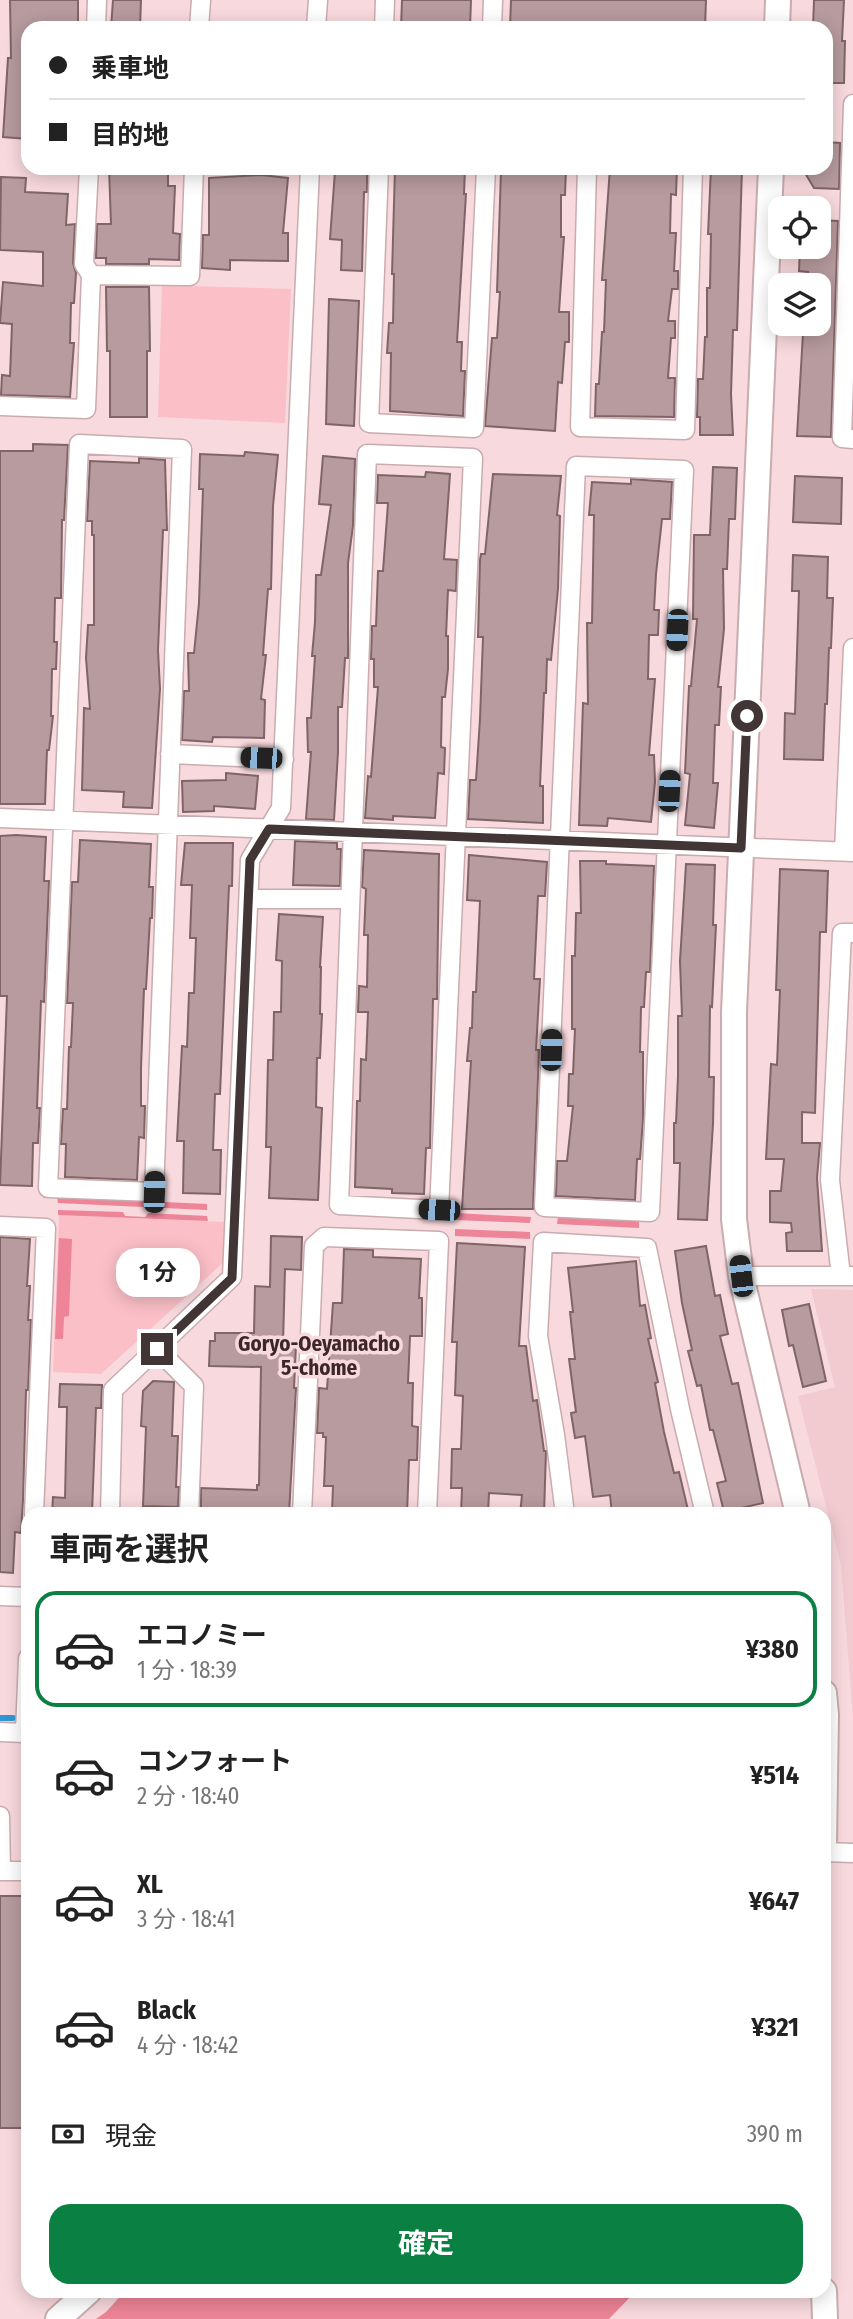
<!DOCTYPE html>
<html lang="ja">
<meta charset="utf-8">
<style>
:root{--surface:#fff;--page:#f2f2f2;--text:#222;--muted:#767676;--line:#e0e0e0;--accent:#0b8043}
body{margin:0;font-family:"Fira Sans Condensed","Noto Sans JP",sans-serif;background:var(--page);color:var(--text);height:100vh;display:flex;flex-direction:column;font-size:26px;white-space:nowrap}
*{box-sizing:border-box;margin:0}
p{font-size:23px;color:var(--muted)}
.icon{flex:none;width:38px;height:38px;fill:none;stroke:currentColor;stroke-width:2;stroke-linecap:round;stroke-linejoin:round}
.map{position:relative;flex:1;overflow:hidden}
.details{position:absolute;left:21px;top:1507px;width:810px;height:791px;display:flex;flex-direction:column;background:var(--surface);border-radius:21px;box-shadow:0 4px 18px #0003}
.details>*{flex:none}
.top-card{position:absolute;left:21px;top:21px;width:812px;height:154px;border-radius:21px;box-shadow:0 4px 18px #0003;display:grid;align-content:center;height:154px;padding:0 28px;background:var(--surface)}
.buttons{position:absolute;left:768px;top:196px;display:grid;gap:14px}
.buttons a{display:grid;place-items:center;width:63px;height:63px;border-radius:14px;background:var(--surface);box-shadow:0 4px 18px #0003;font-size:35px}
.end{position:absolute;width:32px;height:32px;margin:-16px;border:9px solid #413536;background:#fff;box-shadow:0 0 0 4px #fff}
.from{border-radius:50%}
.bubble{position:absolute;height:49px;border-radius:21px;background:var(--surface);box-shadow:0 4px 18px #0003;font-size:23px;font-weight:700;line-height:49px;text-align:center}
.car{position:absolute;width:21px;height:42px;margin:-21px -10px;border-radius:9px;box-shadow:0 0 5px 2px #0007;background:linear-gradient(#222 24%,#8ab4d8 0 40%,#222 0 76%,#8ab4d8 0 86%,#222 0)}
.top-card b{display:flex;align-items:center;gap:24px;height:66px;font-size:26px}
.top-card b+b{border-top:2px solid var(--line)}
.top-card i{width:18px;height:18px;background:var(--text)}
ul{padding:0;list-style:none}
li{display:flex;align-items:center;gap:21px;height:116px;margin:0 14px 10px;padding:0 14px;border:4px solid transparent;border-radius:21px}
li div{flex:1}
li b{display:block;font-size:26px}
li em{font-style:normal;font-weight:700}
li.active{border-color:var(--accent)}
li>.icon{width:63px;height:63px;stroke-width:1.5}
h2{padding:0 28px;font-size:32px;line-height:84px}
.pay{display:flex;align-items:center;gap:18px;height:77px;padding:0 28px;font-size:26px}
.pay p{margin-inline-start:auto}
.button{display:flex;gap:14px;margin-top:auto;padding:14px 28px}
.button a{flex:1;height:80px;border-radius:21px;background:var(--accent);color:#fff;font-size:28px;font-weight:700;line-height:80px;text-align:center}
.map>svg:first-child{display:block}
</style>
<div class="map">
<svg width="853" height="2319" viewBox="0 0 853 2319">
<rect width="100%" height="100%" fill="#f8d9dd"/>
<path fill="#f2cbd0" d="M811,1289L853,1290V1718L841,1565L798,1396L835,1387Z"/>
<path fill="#fbbfc7" d="M162,285L291,289L285,423L158,417Z
M59,1215L225,1222L224,1262L101,1374L53,1372Z"/>
<path fill="#ed8497" d="M57,1197L207,1204V1210L58,1203Z
M58,1210L123,1212L125,1216L145,1217L148,1213L207,1216L208,1221L58,1215Z
M456,1213L531,1217L530,1223L455,1220Z
M558,1217L639,1220V1228L557,1224Z
M455,1229L530,1232V1239L455,1236Z
M59,1238L72,1239L69,1316L64,1317L63,1339H55Z
M125,2291H636L609,2319H96L106,2312Z"/>
<g fill="none" stroke-linecap="round" stroke-linejoin="round">
<path stroke="#2f97d4" stroke-width="6" d="M0,1718H13"/>
</g>
<path fill="#b79b9e" stroke="#7f6568" stroke-width="2" d="M10,0H78V28H28V139L3,137L8,58H11Z
M113,0H141L140,28H111Z
M402,0H471L470,28H401Z
M511,0H706L705,28H510Z
M814,0H844L842,41H845L844,83H826V28H813Z
M826,142L840,143L839,189L814,188L802,168H826Z
M109,168H168V186H175L173,233L180,234L179,260L149,259V264H106V258H96L97,224H111Z
M395,168H465L464,194H466L457,342H462L461,371H465L463,416L390,411L391,353H387L389,323H393L394,274H392Z
M538,168H566L565,195H561V237H564L559,312H569V342H565L562,383L558,382L555,431L485,426L492,338H497L500,292H497L501,171L538,174Z
M610,168H677L676,195L671,194L670,233H676L674,271H678V289H672L668,321H675V338H671L668,378H675L674,417L595,416L596,384H599L602,332H604L606,280H602Z
M711,168H742L737,330H733L731,394L733,435H700V417H697L698,379H703L705,337H707V288H710L711,234H708Z
M335,171L367,172V192H364L362,271L341,270L342,240L330,239Z
M261,175L288,178L283,233H288V261L230,260V270L202,268L203,235H209V178Z
M1,177L26,178L25,192L68,194L66,225L75,224L73,263L76,273L74,303H71L70,343H74L70,397L1,395L2,375L10,376L12,324L0,323L3,282L43,286V252L0,250Z
M819,220L838,221L831,437L797,436L803,333L806,334V324H819V285H807L808,272L799,271L800,247H819Z
M106,287H149L150,351H147V417H110V351H107Z
M329,299L359,301L354,426L326,424Z
M33,444L68,445L64,520H62L61,598H55L54,642H57L56,669H52L51,716H53L49,750H47L45,804H0V451H33Z
M245,452L278,455L273,506L271,589H268L263,655H266L261,699L265,700L264,738L213,737L212,742L182,740L184,691H189L188,653H194L199,603L203,489H199L200,454L244,456Z
M323,456L355,459L353,526L348,563V658H345L342,707H338V752L334,820L306,819L311,752H308L307,718H311L315,656H312L315,622L316,575H321L331,505L319,504Z
M139,458L165,460L167,530H163L158,650L160,689L152,808L123,807L124,792L82,790L84,708L90,709L86,658L88,625H94V535H92V521H87L90,461L139,463Z
M713,467L737,468L735,519H729L727,569H723L724,629L718,687H721L719,725H715L713,783H718L714,828L685,825L690,774L685,773L689,686H691L697,619H693L694,535H710Z
M426,472L450,474L444,559L457,560L456,591L448,590L446,636H448V669L445,697H442L441,747L445,748L444,774L438,773L435,818L393,816V820L365,818L368,776L371,777L378,687H374V659H371L372,626H376L378,571H383L388,503H377L378,475L425,477Z
M493,474L561,476L557,515L560,516L558,589L551,660L547,659L546,693H544L540,786H543V823L468,819L470,780H476L480,719L483,637H478L480,560L481,554H485Z
M795,476L842,478L841,524L793,522Z
M631,479L672,482L670,519H662L656,574L654,610H659L658,635H649L648,679H655L649,755H654L655,782L651,822L608,818L607,826L579,825L583,703L588,704L587,623H592L594,515H589L592,482L631,484Z
M793,555L828,557L827,598H833L831,648H829L827,704H825L823,760L784,759L785,713L795,714L799,591H792Z
M226,773L258,776L255,809L214,806V811L183,812L182,781L226,780Z
M16,835L46,837L44,881H49L44,1002L41,1001L37,1108H40L38,1143H33L32,1186L0,1185L7,996H0V836Z
M80,840L151,844L149,887H153L152,918H150L146,989H144L141,1068V1106H145L144,1138L139,1137L137,1180L65,1177L66,1144H61L63,1109H67L69,1047H71L73,1003H67L72,882H78Z
M295,841L337,843V849H341L340,886L293,885Z
M185,843H233L232,886H229L220,1094H215L213,1150H221L220,1194L183,1193L184,1141H177L182,1046L187,1047L189,993H194L196,938H190L192,885H181Z
M364,850L439,854L437,999H433L430,1148H426L424,1194L392,1193V1189L355,1187L357,1101H360L361,1059L366,1060L368,1012H358L359,986L367,987L368,935H364L366,889L362,887Z
M469,855L547,862L545,896H538L534,979H540L536,1050H539L533,1209H462L471,1061H467L470,1028H472L473,992H476L480,901L467,900Z
M580,861H606V864L654,866L650,972H646L644,1007H641L640,1052H643V1120L640,1159H637L635,1200L556,1196L557,1161H567L573,1106H568L569,1074H573L575,1029H572V956H575L576,913H581Z
M686,864L715,865L713,925H716L712,1007L710,1006L709,1077H714L713,1124L707,1220L678,1219L680,1163H674V1123H676L678,1076V1016H682L680,961Z
M780,869L828,871L826,932H820L815,1113L802,1112V1143H820L817,1178L822,1251H787L786,1233L792,1232L791,1223L770,1222V1191H781L784,1159H766L771,1064L777,1065L780,990H776Z
M279,914L323,917L320,967H321L320,1014H322L320,1058H317L316,1107L322,1108L318,1200L269,1198L271,1147H266L268,1060H273L274,1012H281L282,961L276,960Z
M271,1236L302,1237L301,1270L285,1269L283,1344L296,1345L294,1388H296L289,1514H201V1488L257,1490V1485H259L261,1367L209,1366L210,1341H215V1333H254L255,1286L270,1287Z
M0,1237L30,1239L27,1286H30L28,1320H31L28,1390H26L23,1500L21,1533L15,1532L13,1573L0,1572Z
M457,1243L525,1247L519,1346H526L533,1401L537,1400L544,1451H546L544,1514H520L522,1495L489,1493L488,1514H461L462,1488H451L452,1449H461L463,1396L455,1395L457,1342H452Z
M706,1246L715,1296L720,1295L728,1334L720,1336L732,1384L738,1383L763,1503L724,1512L717,1483L726,1481L713,1430H710L701,1385L697,1386L688,1351L692,1350L682,1303L675,1251Z
M344,1249L373,1250V1257L421,1259L419,1298H422V1336H410L408,1383H413L412,1426L418,1427L417,1460H409L407,1514H332L333,1486H324L326,1437H323V1433H317L319,1388L327,1389L333,1303H342Z
M636,1261L640,1306L645,1305L651,1338L648,1339L658,1382L655,1383L664,1432L674,1473L679,1472L688,1510L672,1514H612L610,1495L593,1497L585,1436L575,1438L571,1413L576,1412L569,1359H575L570,1312H573L568,1268Z
M809,1304L826,1381L803,1387L793,1345L789,1346L782,1310Z
M153,1381L174,1382L172,1436H178L176,1487H179L178,1507L143,1506L146,1427L141,1426L143,1391Z
M60,1384L102,1385L101,1408H96L92,1514H52L53,1497L65,1498L67,1407H59Z
M0,1896H28V2128H0Z"/>
<g fill="none" stroke-linecap="round" stroke-linejoin="round">
<g stroke="#c9acb0" stroke-width="21">
<path id="street" d="M96,28L97,0
M199,28L201,0
M316,28L318,0
M384,28L385,0
M492,28L493,0
M853,104L842,438L853,439
M89,168L84,264L91,275L190,276L194,168
M379,168L369,423L474,428L486,168
M587,168L580,427L685,430L693,168
M770,206L818,208
M0,406L86,409L91,275
M79,444L182,449L154,1192L48,1188Z
M367,454L473,458L439,1210L339,1205Z
M576,466L684,470L650,1212L544,1207Z
M170,754L284,759
M0,818L853,852
M844,852L853,648
M249,899H350
M0,1226L46,1228L34,1514
M741,1276H853
M841,1276L830,1180L842,933H853
M157,1349L194,1386L189,1514
M110,1514L113,1390L232,1277L250,860L281,808L310,168
M302,1514L314,1246L324,1237L439,1241L427,1514
M565,1514L555,1435L538,1336L543,1242L647,1248L680,1409L705,1514
M0,1596L28,1597
M0,1732L25,1733L28,1658
M0,1816L1,1871H28
M824,1852L853,1853"/>
</g>
<g stroke="#c9acb0" stroke-width="28">
<path id="secondary" d="M777,28L778,0
M771,168L734,1012V1219L741,1276L798,1514
M824,1693L826,1715L824,1842
M824,2291L825,2319
M58,2319L89,2291"/>
</g>
<use href="#street" stroke="#fff" stroke-width="18"/>
<use href="#secondary" stroke="#fff" stroke-width="24"/>
</g>
<g fill="none" stroke-linecap="round" stroke-linejoin="round">
<path stroke="#413536" stroke-width="9" d="M157,1349L232,1278L250,860L269,829L741,848L747,716"/>
</g>
<g text-anchor="middle" dominant-baseline="central" stroke-width="7" stroke-linejoin="round" paint-order="stroke">
<g font-size="21" font-weight="bold" fill="#3c2629" stroke="#f8d9dd">
<text x="319" y="1344">Goryo-Oeyamacho<tspan x="319" dy="24">5-chome</tspan></text>
</g>
</g>
</svg>
<div class="buttons">
<a><svg class="icon" aria-label="locate" viewBox="0 0 24 24"><circle cx="12" cy="12" r="6"/><path d="M12 2v4M12 18v4M2 12h4M18 12h4"/></svg></a>
<a><svg class="icon" aria-label="layers" viewBox="0 0 24 24"><path d="M12 4l9 5-9 5-9-5zM3 14l9 5 9-5"/></svg></a>
</div>
<i class="end from" style="left:747px;top:716px"></i>
<i class="end" style="left:157px;top:1349px"></i>
<div class="bubble" style="left:116px;top:1248px;width:84px">1 分</div>
<i class="car" style="left:677px;top:630px;rotate:183deg"></i>
<i class="car" style="left:261px;top:758px;rotate:272deg"></i>
<i class="car" style="left:669px;top:791px;rotate:3deg"></i>
<i class="car" style="left:551px;top:1050px;rotate:2deg"></i>
<i class="car" style="left:154px;top:1192px;rotate:2deg"></i>
<i class="car" style="left:439px;top:1210px;rotate:273deg"></i>
<i class="car" style="left:741px;top:1276px;rotate:353deg"></i>
<div class="top-card">
<b><i class="from"></i>乗車地</b>
<b><i></i>目的地</b>
</div>
<section class="details">
<h2>車両を選択</h2>
<ul>
<li class="active"><svg class="icon" aria-label="car" viewBox="0 0 24 24"><path d="M5 17H2v-5l4-1 3-4h7l3 4 3 1v5h-3M9 17h6M6 11h13"/><circle cx="7" cy="17" r="2"/><circle cx="17" cy="17" r="2"/></svg><div><b>エコノミー</b><p>1 分 · 18:39</p></div><em>¥380</em></li>
<li><svg class="icon" aria-label="car" viewBox="0 0 24 24"><path d="M5 17H2v-5l4-1 3-4h7l3 4 3 1v5h-3M9 17h6M6 11h13"/><circle cx="7" cy="17" r="2"/><circle cx="17" cy="17" r="2"/></svg><div><b>コンフォート</b><p>2 分 · 18:40</p></div><em>¥514</em></li>
<li><svg class="icon" aria-label="car" viewBox="0 0 24 24"><path d="M5 17H2v-5l4-1 3-4h7l3 4 3 1v5h-3M9 17h6M6 11h13"/><circle cx="7" cy="17" r="2"/><circle cx="17" cy="17" r="2"/></svg><div><b>XL</b><p>3 分 · 18:41</p></div><em>¥647</em></li>
<li><svg class="icon" aria-label="car" viewBox="0 0 24 24"><path d="M5 17H2v-5l4-1 3-4h7l3 4 3 1v5h-3M9 17h6M6 11h13"/><circle cx="7" cy="17" r="2"/><circle cx="17" cy="17" r="2"/></svg><div><b>Black</b><p>4 分 · 18:42</p></div><em>¥321</em></li>
</ul>
<div class="pay"><svg class="icon" aria-label="cash" viewBox="0 0 24 24"><path d="M3 7h18v10H3z"/><circle cx="12" cy="12" r="2"/></svg>現金<p>390 m</p></div>
<div class="button"><a>確定</a></div>
</section>
</div>
